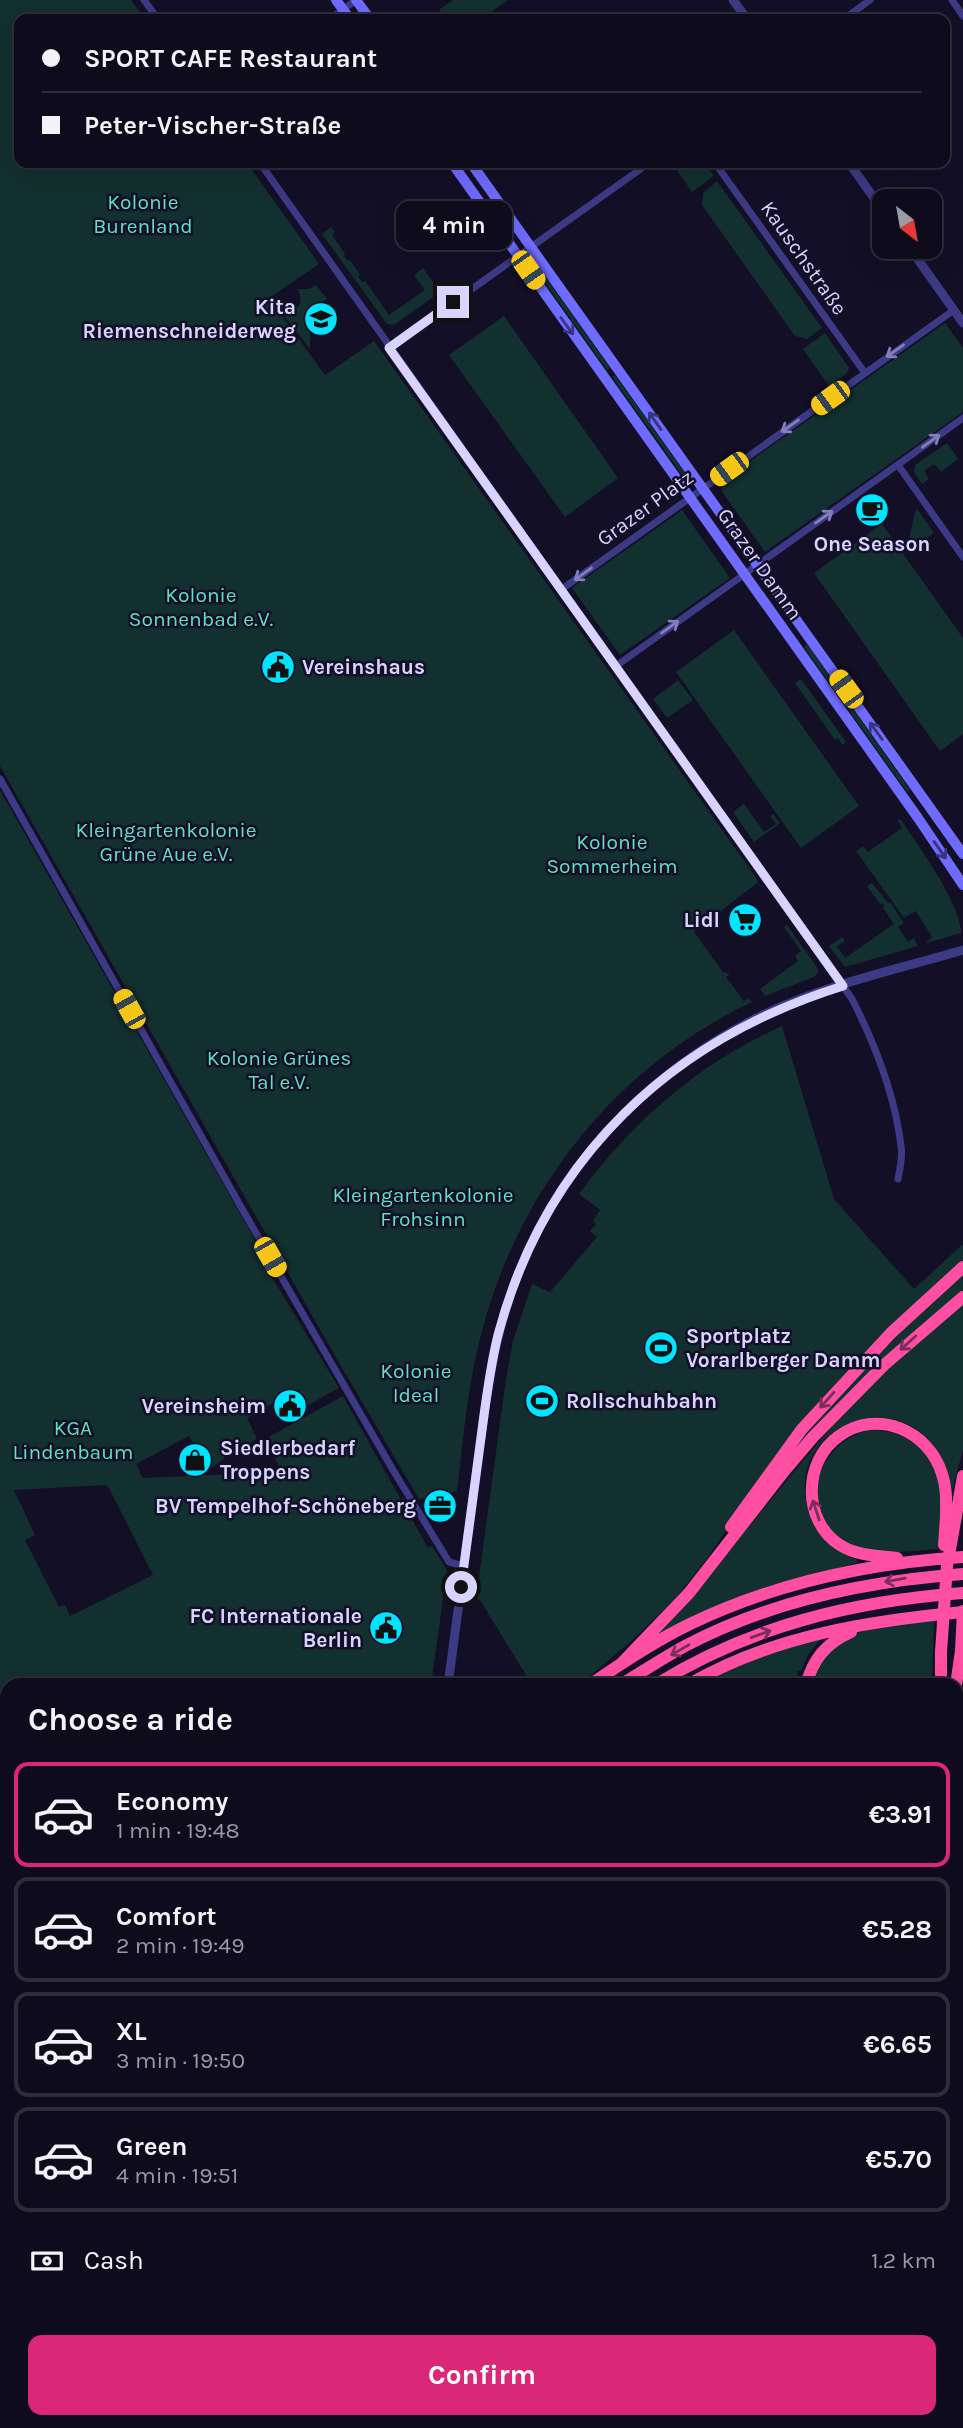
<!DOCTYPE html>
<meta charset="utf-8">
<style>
:root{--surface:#0e0b1c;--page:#171425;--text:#f1f3f6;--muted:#9b9ba3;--line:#2e2b3b;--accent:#db2777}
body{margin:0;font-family:Karla,sans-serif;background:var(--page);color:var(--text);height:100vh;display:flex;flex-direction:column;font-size:26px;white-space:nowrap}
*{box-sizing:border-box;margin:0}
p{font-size:23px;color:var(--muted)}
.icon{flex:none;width:38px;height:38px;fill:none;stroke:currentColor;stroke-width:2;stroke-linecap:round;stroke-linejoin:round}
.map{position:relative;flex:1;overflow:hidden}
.details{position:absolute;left:0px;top:1678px;width:964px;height:751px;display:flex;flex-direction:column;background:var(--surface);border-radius:21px 21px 0 0;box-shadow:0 7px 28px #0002,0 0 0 2px var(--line)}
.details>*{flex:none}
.top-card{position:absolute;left:14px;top:14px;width:936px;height:154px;border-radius:14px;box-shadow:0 7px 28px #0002,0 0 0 2px var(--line);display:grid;align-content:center;height:154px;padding:0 28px;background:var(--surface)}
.needle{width:46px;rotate:149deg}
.tools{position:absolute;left:872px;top:189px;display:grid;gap:14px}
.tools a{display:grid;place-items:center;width:70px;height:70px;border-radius:14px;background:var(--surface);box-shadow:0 7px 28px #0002,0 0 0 2px var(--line);font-size:35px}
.end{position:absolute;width:32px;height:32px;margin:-16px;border:9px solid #d9d4ff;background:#111;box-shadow:0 0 0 4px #111}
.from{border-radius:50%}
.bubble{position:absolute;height:49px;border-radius:14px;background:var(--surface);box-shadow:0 7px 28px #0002,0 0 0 2px var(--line);font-size:23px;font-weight:700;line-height:49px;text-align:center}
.car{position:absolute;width:21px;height:42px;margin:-21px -10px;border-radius:9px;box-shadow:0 0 5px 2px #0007;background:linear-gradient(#f5c518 24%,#345 0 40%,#f5c518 0 76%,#345 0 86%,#f5c518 0)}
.top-card b{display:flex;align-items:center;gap:24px;height:66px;font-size:26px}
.top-card b+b{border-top:2px solid var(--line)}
.top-card i{width:18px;height:18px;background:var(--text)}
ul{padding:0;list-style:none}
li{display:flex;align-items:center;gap:21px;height:105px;margin:0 14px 10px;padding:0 14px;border:4px solid var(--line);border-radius:14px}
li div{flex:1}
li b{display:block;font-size:26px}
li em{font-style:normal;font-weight:700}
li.on{border-color:var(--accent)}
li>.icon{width:63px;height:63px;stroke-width:1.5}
h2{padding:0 28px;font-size:32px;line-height:84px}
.pay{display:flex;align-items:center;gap:18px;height:77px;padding:0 28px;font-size:26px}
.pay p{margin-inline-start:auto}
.action{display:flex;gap:14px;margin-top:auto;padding:14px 28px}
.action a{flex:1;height:80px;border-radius:14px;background:var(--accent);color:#fff;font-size:28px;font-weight:700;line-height:80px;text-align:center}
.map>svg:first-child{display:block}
</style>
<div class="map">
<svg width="963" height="2428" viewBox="0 0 963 2428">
<rect width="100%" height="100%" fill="#130f26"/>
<path fill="#12302f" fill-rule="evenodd" d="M0,0H131L145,19H19V163H247L319,264L269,298L325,375L374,341L757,879V883L694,932L723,972L730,974L726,977L744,1001L749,998L752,1002C614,1067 514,1195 479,1343C467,1391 463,1442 457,1491L419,1499L338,1361L0,766Z
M453,0H508L481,19H445L439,10Z
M672,163H705L714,176L692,192Z
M717,181L822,328L807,339L795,336L702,205L703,193Z
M331,227L335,232L332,235L345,254L344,256L348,261L350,260L360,275L358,276L362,282L365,281L389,315L425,290L414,275L423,268L440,292L394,325L387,324L322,234Z
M536,264L610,368L607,370L533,266Z
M316,285L327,299L321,303L322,306L310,319V349L285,317C296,304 305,310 298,289H308Z
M504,316L618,478L565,517L449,355Z
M945,323L963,348V412L765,552L723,493L719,483Z
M825,333L849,368L846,374L829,386L803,349Z
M615,375L690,480L687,482L612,377Z
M947,443L958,459L941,472L934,464L924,471L929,479L922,484L914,472L915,465Z
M682,510L730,578L620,655L572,588Z
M918,510L934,533L906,553L915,512Z
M882,524L963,638V734L940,751L814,573Z
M734,630L859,806L801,848L676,672Z
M807,644L910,790L907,792L804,647Z
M801,679L846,742L842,745L838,738L835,740L795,683Z
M678,680L693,700L667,718L653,699Z
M0,790L273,1272L270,1274L339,1388L305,1407L295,1391L247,1418L257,1439L227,1456L209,1470L189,1436L136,1464L143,1478L282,1472L265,1439L343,1396L428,1548L432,1546L447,1570L431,1685H7V2073H0ZM105,1485L109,1488L153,1575L70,1616L65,1605L59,1607L25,1540L35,1535L14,1490Z
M744,804L764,832L776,824L770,816L773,814L780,823L754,842L733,812Z
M900,819C916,841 963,908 961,933L927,943L926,942L932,937L916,911L904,918L856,851L863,846L868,852L902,828L898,821Z
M872,883L888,903L890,902L904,923L898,927L908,942L914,938L918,946L845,967L829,946L842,937L845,941L837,946L845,958L894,924L883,908L885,906L882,903L880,904L867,886Z
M787,925L817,967L818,973L814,977L765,996L760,989L798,961L795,956L801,951L784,927Z
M782,1026L834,1199L914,1289L963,1244V1261L753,1491L706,1560L674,1600L628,1644L579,1685H532L480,1600L476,1599L506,1379L513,1341L532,1284L550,1292L597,1237L590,1231L596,1224L593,1221L600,1210L579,1194C633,1121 699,1063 782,1026Z
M963,1273V1291L880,1362L783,1463L863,1367Z
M963,1303V1450L952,1491C930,1368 778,1416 809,1513C816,1536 835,1551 857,1560V1563L806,1576L655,1636L708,1576L835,1422L865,1389Z
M869,1430C917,1430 944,1464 941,1512C940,1522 938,1536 938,1549C909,1551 878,1557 851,1544C795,1517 813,1444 869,1430Z
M934,1621L932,1685H811L821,1658L849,1636L877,1627Z
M819,1636L820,1640L808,1655L801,1671H798L795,1685H697L750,1660Z
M957,2052L963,2066V2248L957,2246Z"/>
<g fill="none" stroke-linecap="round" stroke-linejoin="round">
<path stroke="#3d3a85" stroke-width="7" d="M144,0L158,19
M952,0L963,16
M330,19L356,0
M844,19L870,0
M260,163L852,999C875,1044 895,1096 901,1146C903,1157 900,1168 898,1179
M715,163L865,373
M389,348L649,163
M898,465L963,557
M562,589L954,310
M616,666L963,418
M0,779L245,1214L393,1470L449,1562L464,1566
M957,2377H963
M526,2422L529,2428"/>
<path stroke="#3d3a85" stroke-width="9" d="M733,0L747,19
M849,163L884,212
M909,247L963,323
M448,1685C457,1621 465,1556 474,1491C483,1427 488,1362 509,1299C550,1173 647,1070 767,1013C829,984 898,969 963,950
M187,2422V2428
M200,2422V2428"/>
<path stroke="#6f6bff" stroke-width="10" d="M336,0L350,19
M356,0L370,19
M452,163L918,818L963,885
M471,163L963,854
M0,2145L7,2144
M0,2160H7
M957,2262L963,2264"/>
<path stroke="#c25bff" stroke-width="10" d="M957,2282L963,2284"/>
<path stroke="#ff4fa3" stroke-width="12" d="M956,1516L963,1476
M731,1527L802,1429L891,1333L963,1267
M897,1558C879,1556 857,1556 840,1545C802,1521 803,1461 839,1436C878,1408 929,1431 942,1474C947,1488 946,1502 946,1516
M941,1652V1685
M622,1663L689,1593L785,1470L813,1437L884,1365L963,1297
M590,1685C620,1664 657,1640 690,1624C775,1583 870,1563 963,1557
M620,1685C642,1672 663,1658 685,1646C770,1601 867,1581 963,1574
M655,1685C750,1626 853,1601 963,1593
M688,1685C771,1636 868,1621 963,1612
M806,1685C813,1659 826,1643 851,1632
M956,1685L961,1651
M963,1936C961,1972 955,2013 963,2048
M0,2087H7
M0,2107H7"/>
<path stroke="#00e5ff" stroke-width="2" d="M0,2310L7,2333
M0,2385L7,2421
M31,2422L33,2428"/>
<path stroke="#00e5ff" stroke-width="2.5" stroke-dasharray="10 9" stroke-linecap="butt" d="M0,2408L7,2413
M10,2422L17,2428"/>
<path stroke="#ff4fa3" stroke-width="12" d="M944,1545L946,1516
M961,1651L963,1611
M941,1652L947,1566L956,1516"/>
</g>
<defs><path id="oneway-shaft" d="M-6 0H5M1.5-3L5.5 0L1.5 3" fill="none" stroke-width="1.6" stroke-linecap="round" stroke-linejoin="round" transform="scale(1.75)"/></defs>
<g stroke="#38347d">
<use href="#oneway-shaft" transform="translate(567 326) rotate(54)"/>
<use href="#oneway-shaft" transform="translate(655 421) rotate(-125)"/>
<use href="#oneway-shaft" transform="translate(876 731) rotate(-126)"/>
<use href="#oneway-shaft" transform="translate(940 850) rotate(55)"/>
</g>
<g stroke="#837fbc">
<use href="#oneway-shaft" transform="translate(895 351) rotate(145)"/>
<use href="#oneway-shaft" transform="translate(790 426) rotate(145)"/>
<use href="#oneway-shaft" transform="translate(931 441) rotate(-36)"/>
<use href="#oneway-shaft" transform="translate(824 517) rotate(-35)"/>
<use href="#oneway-shaft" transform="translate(583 574) rotate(144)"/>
<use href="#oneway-shaft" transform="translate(670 627) rotate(-36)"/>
</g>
<g stroke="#7d2c5e">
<use href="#oneway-shaft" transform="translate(908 1343) rotate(138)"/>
<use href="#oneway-shaft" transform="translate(827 1400) rotate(132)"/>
<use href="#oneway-shaft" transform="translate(816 1510) rotate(-108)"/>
<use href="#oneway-shaft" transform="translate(895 1580) rotate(170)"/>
<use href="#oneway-shaft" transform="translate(761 1634) rotate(-20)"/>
<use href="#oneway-shaft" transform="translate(680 1650) rotate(150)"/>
</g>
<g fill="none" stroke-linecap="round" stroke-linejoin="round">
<path stroke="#d9d4ff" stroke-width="9" d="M453,302L389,348L843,986C670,1040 545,1158 498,1335C489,1371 485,1409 480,1445C474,1493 467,1540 461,1587"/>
</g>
<defs>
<g id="school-disc" transform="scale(1.75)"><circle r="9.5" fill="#00e5ff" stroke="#130f26"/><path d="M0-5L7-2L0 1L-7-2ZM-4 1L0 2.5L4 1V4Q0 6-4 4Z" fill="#111"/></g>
<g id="cafe-disc" transform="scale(1.75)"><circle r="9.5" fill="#00e5ff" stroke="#130f26"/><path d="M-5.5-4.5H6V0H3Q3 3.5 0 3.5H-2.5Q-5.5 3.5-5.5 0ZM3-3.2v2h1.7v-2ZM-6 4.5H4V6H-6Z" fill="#111"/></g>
<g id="civic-disc" transform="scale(1.75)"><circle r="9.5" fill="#00e5ff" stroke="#130f26"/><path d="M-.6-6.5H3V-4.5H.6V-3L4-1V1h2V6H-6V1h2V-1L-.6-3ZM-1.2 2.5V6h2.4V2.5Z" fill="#111"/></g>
<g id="supermarket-disc" transform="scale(1.75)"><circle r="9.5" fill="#00e5ff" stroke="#130f26"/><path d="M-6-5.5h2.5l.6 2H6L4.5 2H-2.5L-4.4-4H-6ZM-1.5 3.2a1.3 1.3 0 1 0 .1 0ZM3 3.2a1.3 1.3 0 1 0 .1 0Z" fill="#111"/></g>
<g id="stadium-disc" transform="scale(1.75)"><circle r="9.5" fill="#00e5ff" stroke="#130f26"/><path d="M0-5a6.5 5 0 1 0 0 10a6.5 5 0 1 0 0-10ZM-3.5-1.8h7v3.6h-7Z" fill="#111"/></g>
<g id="shop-disc" transform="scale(1.75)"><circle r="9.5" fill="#00e5ff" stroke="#130f26"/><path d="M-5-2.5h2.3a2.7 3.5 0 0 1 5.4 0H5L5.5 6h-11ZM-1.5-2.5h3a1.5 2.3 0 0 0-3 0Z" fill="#111"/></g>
<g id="office-disc" transform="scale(1.75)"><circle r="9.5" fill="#00e5ff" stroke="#130f26"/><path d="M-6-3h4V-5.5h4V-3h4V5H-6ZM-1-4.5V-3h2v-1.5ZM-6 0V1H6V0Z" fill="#111"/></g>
</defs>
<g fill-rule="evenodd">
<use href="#school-disc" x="321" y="319"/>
<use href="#cafe-disc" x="872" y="510"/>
<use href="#civic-disc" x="278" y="667"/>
<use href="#supermarket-disc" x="745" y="920"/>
<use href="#stadium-disc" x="661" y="1348"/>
<use href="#stadium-disc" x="542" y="1401"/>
<use href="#civic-disc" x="290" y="1406"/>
<use href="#shop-disc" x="195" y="1460"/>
<use href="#office-disc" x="440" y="1506"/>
<use href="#civic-disc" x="386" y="1628"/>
</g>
<g text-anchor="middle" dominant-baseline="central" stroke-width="5" stroke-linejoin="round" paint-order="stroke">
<g font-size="21" fill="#5fe0c0" stroke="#130f26">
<text x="143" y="202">Kolonie<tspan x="143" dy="24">Burenland</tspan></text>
<text x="201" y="595">Kolonie<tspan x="201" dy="24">Sonnenbad e.V.</tspan></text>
<text x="166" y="830">Kleingartenkolonie<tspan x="166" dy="24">Grüne Aue e.V.</tspan></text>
<text x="612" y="842">Kolonie<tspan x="612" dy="24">Sommerheim</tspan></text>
<text x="279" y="1058">Kolonie Grünes<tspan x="279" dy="24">Tal e.V.</tspan></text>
<text x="423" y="1195">Kleingartenkolonie<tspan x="423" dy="24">Frohsinn</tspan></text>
<text x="416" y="1371">Kolonie<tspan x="416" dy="24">Ideal</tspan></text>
<text x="73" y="1428">KGA<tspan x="73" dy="24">Lindenbaum</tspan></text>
</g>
<g font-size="21" fill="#d9d4ff" stroke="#130f26">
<text transform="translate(804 258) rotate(55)">Kauschstraße</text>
<text transform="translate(645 508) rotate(-36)">Grazer Platz</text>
<text transform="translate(760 564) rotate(55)">Grazer Damm</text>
</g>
<g font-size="21" font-weight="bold" fill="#d9d4ff" stroke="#130f26" text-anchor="end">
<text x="296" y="307">Kita<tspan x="296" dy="24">Riemenschneiderweg</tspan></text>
<text x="872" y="544" text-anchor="middle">One Season</text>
<text x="302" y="667" text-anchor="start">Vereinshaus</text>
<text x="720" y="920">Lidl</text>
<text x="686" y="1336" text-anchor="start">Sportplatz<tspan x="686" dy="24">Vorarlberger Damm</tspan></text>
<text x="566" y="1401" text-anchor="start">Rollschuhbahn</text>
<text x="266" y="1406">Vereinsheim</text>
<text x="220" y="1448" text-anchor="start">Siedlerbedarf<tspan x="220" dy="24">Troppens</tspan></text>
<text x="416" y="1506">BV Tempelhof-Schöneberg</text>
<text x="362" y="1616">FC Internationale<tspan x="362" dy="24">Berlin</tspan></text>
</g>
</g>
</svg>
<div class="tools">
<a><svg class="needle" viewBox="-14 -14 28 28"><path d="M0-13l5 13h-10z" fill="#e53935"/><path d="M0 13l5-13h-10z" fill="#9b9ba3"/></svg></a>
</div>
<i class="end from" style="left:461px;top:1587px"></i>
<i class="end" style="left:453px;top:302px"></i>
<div class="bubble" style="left:396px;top:201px;width:116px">4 min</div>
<i class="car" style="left:528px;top:270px;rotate:145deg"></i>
<i class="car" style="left:830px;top:398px;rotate:234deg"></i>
<i class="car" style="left:729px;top:469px;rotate:234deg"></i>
<i class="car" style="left:846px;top:689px;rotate:324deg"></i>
<i class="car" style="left:129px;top:1009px;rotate:331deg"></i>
<i class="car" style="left:270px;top:1257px;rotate:150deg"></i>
<div class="top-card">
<b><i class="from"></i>SPORT CAFE Restaurant</b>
<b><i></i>Peter-Vischer-Straße</b>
</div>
<section class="details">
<h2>Choose a ride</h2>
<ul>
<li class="on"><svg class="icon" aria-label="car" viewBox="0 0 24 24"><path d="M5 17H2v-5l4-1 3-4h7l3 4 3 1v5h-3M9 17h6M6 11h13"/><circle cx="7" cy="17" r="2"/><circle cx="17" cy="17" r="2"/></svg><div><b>Economy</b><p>1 min · 19:48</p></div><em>€3.91</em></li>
<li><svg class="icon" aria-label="car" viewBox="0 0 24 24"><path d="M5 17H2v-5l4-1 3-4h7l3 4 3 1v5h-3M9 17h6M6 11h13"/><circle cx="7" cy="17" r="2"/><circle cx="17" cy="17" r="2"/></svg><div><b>Comfort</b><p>2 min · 19:49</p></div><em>€5.28</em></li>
<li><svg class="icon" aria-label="car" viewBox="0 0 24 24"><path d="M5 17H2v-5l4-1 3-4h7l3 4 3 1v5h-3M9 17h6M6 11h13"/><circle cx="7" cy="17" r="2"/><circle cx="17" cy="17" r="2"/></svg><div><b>XL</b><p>3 min · 19:50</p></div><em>€6.65</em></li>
<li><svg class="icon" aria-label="car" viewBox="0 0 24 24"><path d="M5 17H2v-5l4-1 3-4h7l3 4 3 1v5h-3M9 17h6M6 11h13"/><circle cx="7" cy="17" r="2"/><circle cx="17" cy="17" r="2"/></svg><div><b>Green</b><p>4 min · 19:51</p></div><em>€5.70</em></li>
</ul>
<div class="pay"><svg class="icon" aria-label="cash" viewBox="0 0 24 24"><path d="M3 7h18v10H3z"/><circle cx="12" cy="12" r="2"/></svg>Cash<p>1.2 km</p></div>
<div class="action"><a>Confirm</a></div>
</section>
</div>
